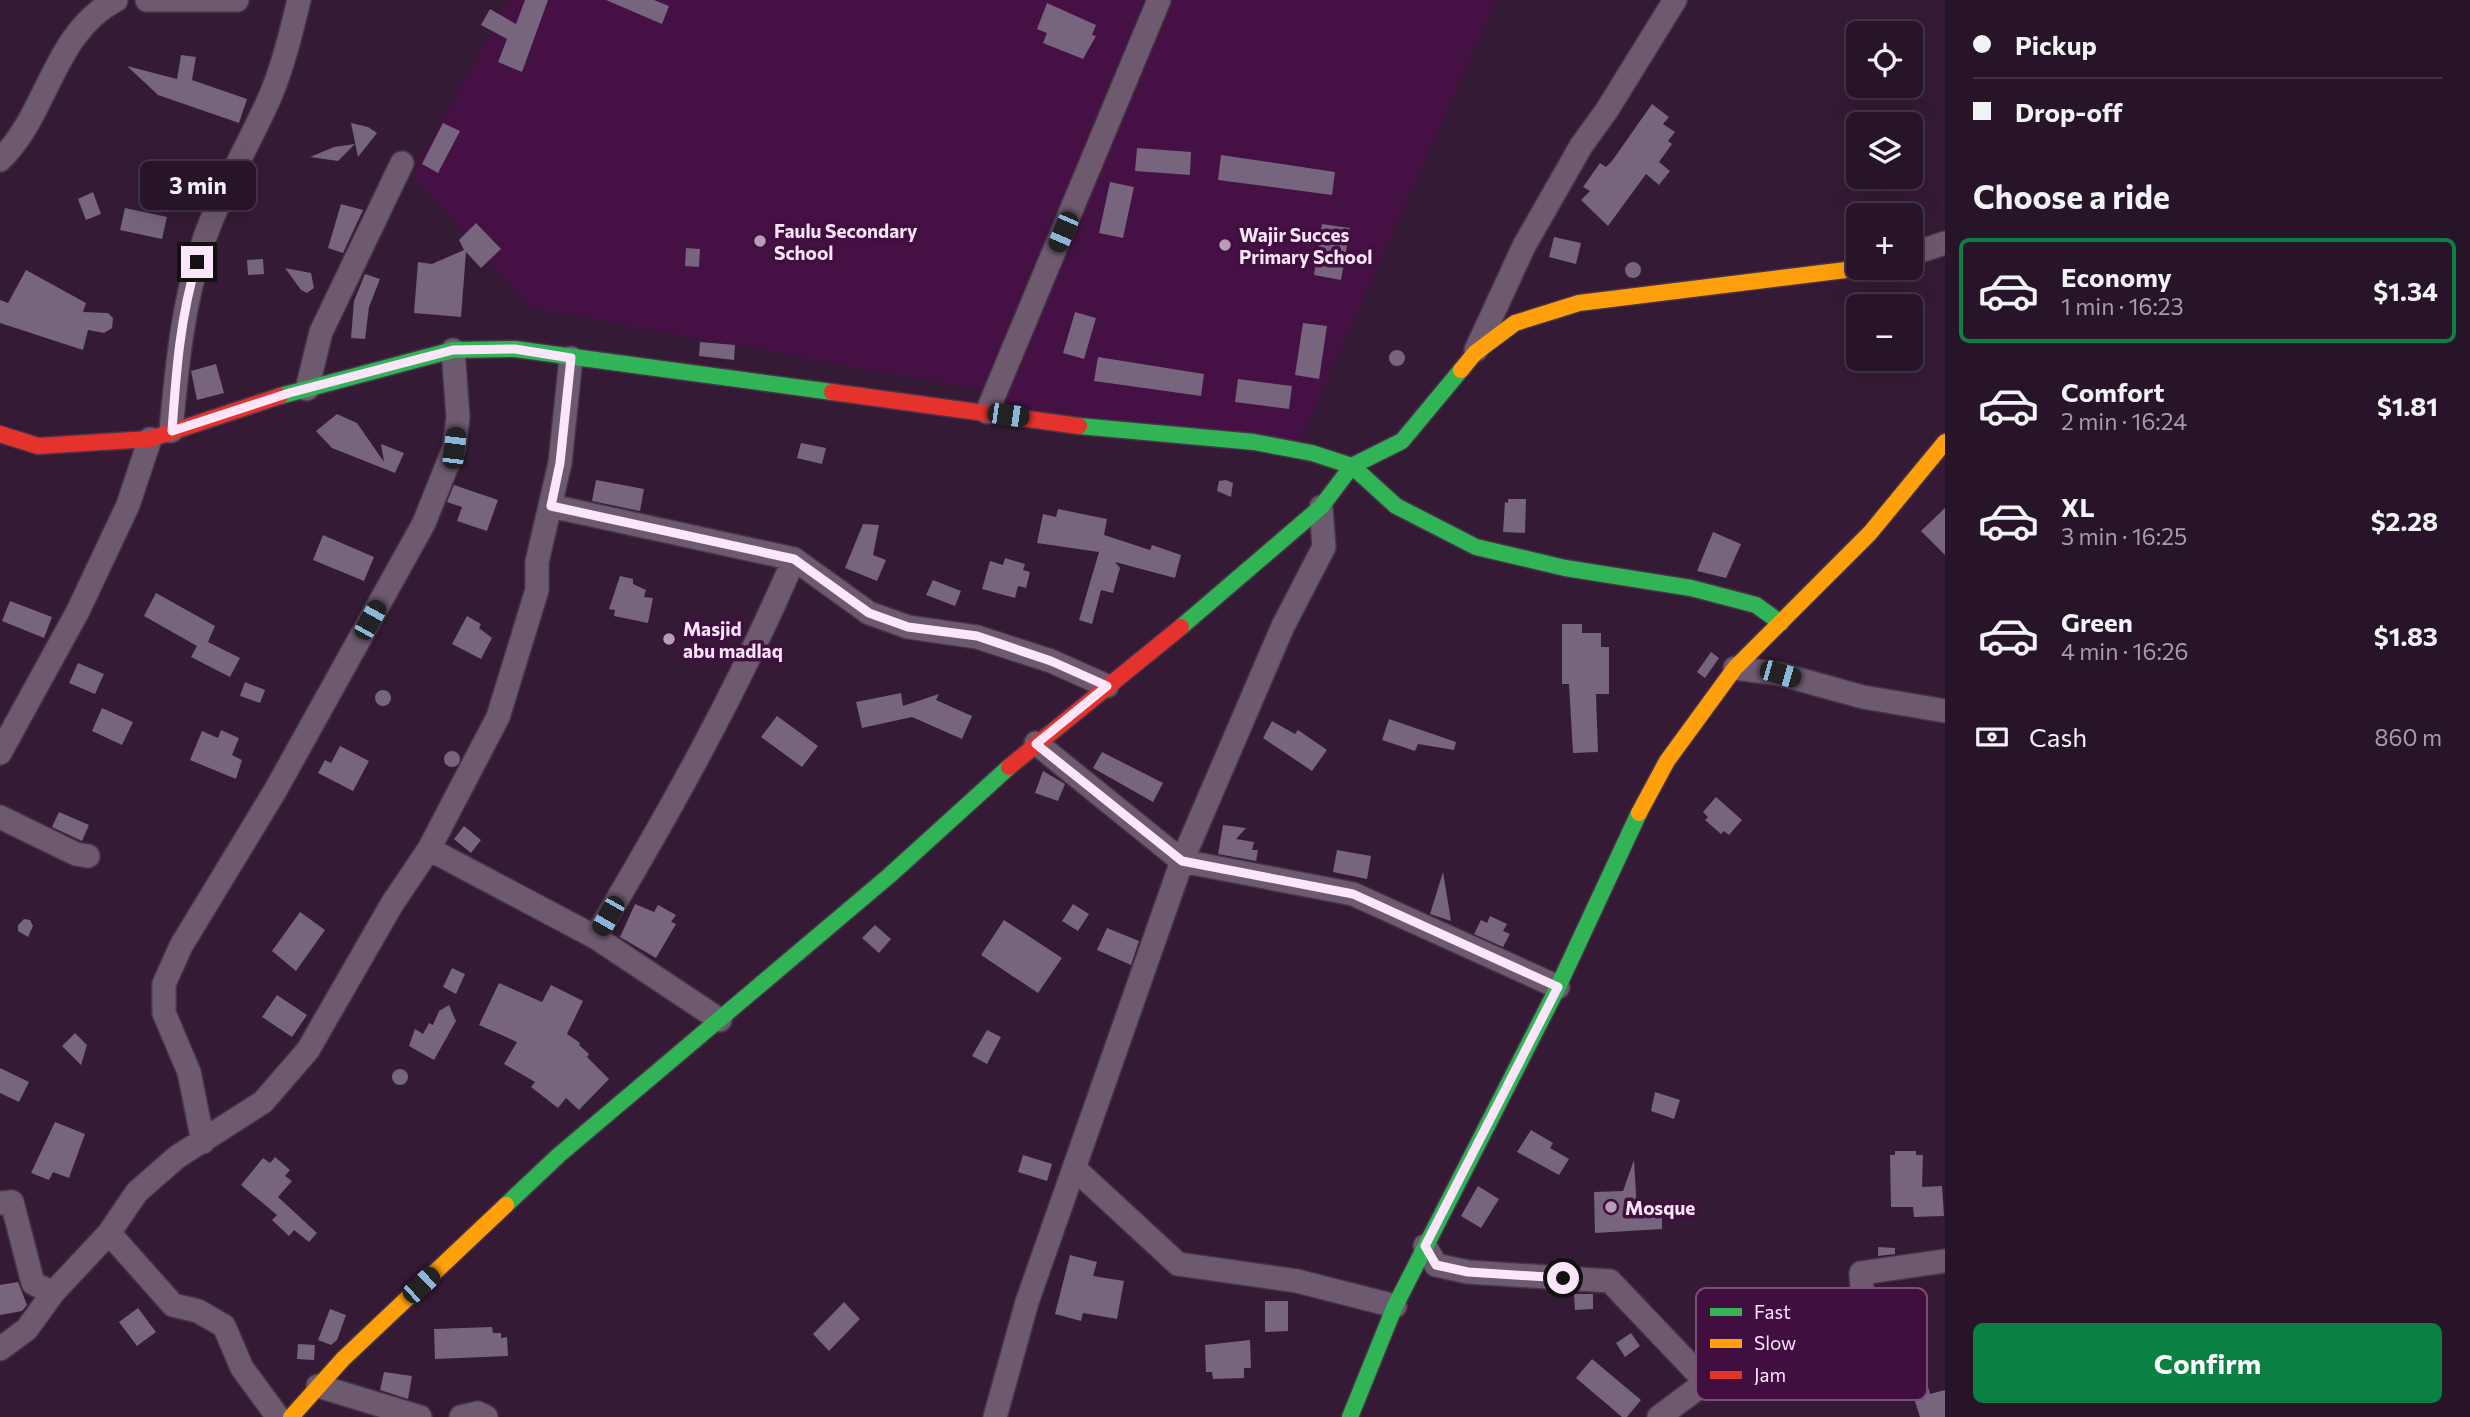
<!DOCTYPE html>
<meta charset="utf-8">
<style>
:root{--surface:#281428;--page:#301d30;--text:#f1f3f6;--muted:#a59ea8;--line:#443345;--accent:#0b8043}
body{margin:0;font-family:Commissioner,sans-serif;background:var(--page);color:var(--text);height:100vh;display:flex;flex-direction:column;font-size:26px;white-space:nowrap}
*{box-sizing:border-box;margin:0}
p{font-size:23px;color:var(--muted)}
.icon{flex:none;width:38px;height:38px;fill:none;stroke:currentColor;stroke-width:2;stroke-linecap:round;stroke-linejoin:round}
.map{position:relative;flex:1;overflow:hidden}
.details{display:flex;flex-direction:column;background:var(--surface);width:525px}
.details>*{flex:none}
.guide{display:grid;align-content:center;height:154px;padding:0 28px;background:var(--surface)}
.buttons{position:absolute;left:1846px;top:21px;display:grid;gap:14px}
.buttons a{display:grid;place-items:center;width:77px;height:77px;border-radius:10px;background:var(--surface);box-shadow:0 7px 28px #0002,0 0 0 2px var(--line);font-size:35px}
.end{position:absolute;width:32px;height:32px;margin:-16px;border:9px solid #fde5fc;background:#111;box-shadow:0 0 0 4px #111}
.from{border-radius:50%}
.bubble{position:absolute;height:49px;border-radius:10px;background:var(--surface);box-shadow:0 7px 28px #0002,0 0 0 2px var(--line);font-size:23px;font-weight:700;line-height:49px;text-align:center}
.car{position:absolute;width:21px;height:42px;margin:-21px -10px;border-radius:9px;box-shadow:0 0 5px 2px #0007;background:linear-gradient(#222 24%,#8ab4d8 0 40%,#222 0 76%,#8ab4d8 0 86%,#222 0)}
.guide b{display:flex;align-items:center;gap:24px;height:66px;font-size:26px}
.guide b+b{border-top:2px solid var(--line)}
.guide i{width:18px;height:18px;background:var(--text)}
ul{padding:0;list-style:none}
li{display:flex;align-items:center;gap:21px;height:105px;margin:0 14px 10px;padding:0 14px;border:4px solid transparent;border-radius:10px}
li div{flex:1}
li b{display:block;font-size:26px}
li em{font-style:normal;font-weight:700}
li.current{border-color:var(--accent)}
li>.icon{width:63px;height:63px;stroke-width:1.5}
h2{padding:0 28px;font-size:32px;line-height:84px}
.pay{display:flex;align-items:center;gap:18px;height:77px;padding:0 28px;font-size:26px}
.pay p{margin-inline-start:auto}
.primary-button{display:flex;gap:14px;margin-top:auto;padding:14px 28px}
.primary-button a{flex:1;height:80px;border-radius:10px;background:var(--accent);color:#fff;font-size:28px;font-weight:700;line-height:80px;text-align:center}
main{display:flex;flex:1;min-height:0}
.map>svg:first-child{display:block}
</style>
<main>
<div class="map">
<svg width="1945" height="1417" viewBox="0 0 1945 1417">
<rect width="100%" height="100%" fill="#351a35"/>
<path fill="#451145" d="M510,0H1144L987,391L532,308L412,175Z
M1162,0H1496L1299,442L993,409Z"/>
<path fill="#77647d" d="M525,0H548L522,72L498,62L507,39L481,25L490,9L516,24Z
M606,0H654L669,6L662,24Z
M1047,3L1096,25L1092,35L1096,36L1083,59L1043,43L1047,33L1037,29Z
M181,55L196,57L192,80L247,99L239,123L158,95L127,66L177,79Z
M1652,104L1669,117L1663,124L1675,132L1668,141L1672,144L1659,162L1670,171L1659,185L1646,174L1608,226L1581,200L1590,191L1583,187L1600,163L1606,167L1612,161Z
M351,123L368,127L377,133L358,157Z
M443,123L460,131L438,173L422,164Z
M355,144L338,161L310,157L334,147Z
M1137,148L1191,152L1190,175L1135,171Z
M1221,155L1335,172L1332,195L1218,180Z
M1110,182L1134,187L1123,238L1099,233Z
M93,192L101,214L86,220L78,199Z
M341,204L363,210L343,253L328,248Z
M125,208L167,217L162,239L120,230Z
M476,223L501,249L481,268L466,252L461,317L414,313L418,262L432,264L464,250L459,240Z
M1322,224L1350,228L1341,280L1314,275Z
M1554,237L1581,243L1576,264L1549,257Z
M686,248L700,249L699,267L685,266Z
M263,259L264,274L248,275L247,260Z
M1625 270a8 8 0 1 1 16 0a8 8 0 1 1-16 0Z
M285,268L311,273L314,288L307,293L301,290Z
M26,270L86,303L83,312L108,313L113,318L112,328L104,333L88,330L83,350L0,323V300L8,303Z
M365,274L380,279L369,307L365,339L351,338L354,301Z
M1075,312L1096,318L1084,359L1063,353Z
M1303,323L1327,326L1319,379L1295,375Z
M700,342L735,345L734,360L699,356Z
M1389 358a8 8 0 1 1 16 0a8 8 0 1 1-16 0Z
M1098,357L1204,374L1201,396L1094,381Z
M216,364L224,393L197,400L191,371Z
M1238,379L1292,386L1289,409L1235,402Z
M337,414L357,423L384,462L381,444L404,453L395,473L332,448L316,431Z
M801,443L826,448L822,464L797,458Z
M596,480L644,489L640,511L592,501Z
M1226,480L1233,483L1231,497L1217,491L1219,481Z
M454,485L498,500L487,531L457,521L462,507L447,502Z
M1508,499H1526L1525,533L1503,532L1505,502L1508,503Z
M1945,508V555L1921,531Z
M1058,509L1107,519L1104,535L1150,550L1152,545L1181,555L1175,578L1115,562L1120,568L1113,593L1101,590L1092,624L1079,620L1099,552L1037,543L1043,514L1056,517Z
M863,524L879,525L873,555L886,560L877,581L845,568Z
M1713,532L1741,544L1726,578L1697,571Z
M323,535L374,557L364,581L313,560Z
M1005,558L1025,564L1023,570L1030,572L1026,588L1018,586L1015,598L982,589L990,561L1003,565Z
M620,576L633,579V584L646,590L644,597L653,598L648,623L614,616L615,610L609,609Z
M933,580L961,591L955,606L926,595Z
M156,593L215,626L208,642L240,658L230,677L191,657L197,646L144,616Z
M10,601L52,617L44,638L2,621Z
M467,616L481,624L479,628L492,638L481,659L452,644Z
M1562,624H1582V633H1601V647H1609V694H1596L1598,752L1573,753L1569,684H1562Z
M1711,652L1719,658L1705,678L1697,672Z
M78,663L104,674L95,694L69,683Z
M245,682L265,690L260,703L240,696Z
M375 698a8 8 0 1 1 16 0a8 8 0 1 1-16 0Z
M901,693L903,706L939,694L936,700L972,716L962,739L912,717L862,728L856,702Z
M102,708L133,722L122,745L92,731Z
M777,716L818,746L802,767L761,737Z
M1389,719L1456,742L1454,750L1418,744L1415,751L1382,740Z
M1272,721L1295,734L1298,730L1327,750L1312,771L1263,738Z
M221,730L239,738L232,755L242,760L236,779L190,760L202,731L218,738Z
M340,746L369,761L353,791L318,773L325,760L331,763Z
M444 759a8 8 0 1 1 16 0a8 8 0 1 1-16 0Z
M1102,752L1163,783L1153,802L1093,768Z
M1043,771L1065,784L1058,801L1035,793Z
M1716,797L1742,820L1729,835L1724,831L1721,834L1705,820L1708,817L1703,812Z
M59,812L89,825L82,841L52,827Z
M1223,825L1246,828L1236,839L1254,842L1252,850H1258L1256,861L1218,854Z
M464,826L481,840L471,853L454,839Z
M1337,850L1371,856L1367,879L1333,872Z
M1443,872L1451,921L1430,914Z
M635,904L654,912L658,905L676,915L671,922L676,924L656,958L620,937Z
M1073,904L1089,914L1078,931L1062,921Z
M300,912L325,930L296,971L272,951Z
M1490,916L1507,924L1503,931L1510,934L1503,947L1474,934L1481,920L1487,923Z
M24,919L30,920L33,926L28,937L18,931V925Z
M1004,920L1062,958L1038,993L981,955Z
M875,925L891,939L879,953L862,938Z
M1107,928L1139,941L1131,965L1097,950Z
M452,968L465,974L456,994L443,987Z
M499,983L542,1002L551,985L583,1001L567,1034L580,1043L579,1045L589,1054L587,1057L609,1079L579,1110L566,1098L558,1108L531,1087L535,1082L504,1064L517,1042L479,1025Z
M277,995L307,1015L292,1037L262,1017Z
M449,1005L456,1021L434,1060L409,1046L415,1029L423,1034L429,1023L433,1025L439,1011Z
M987,1030L1001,1037L987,1064L972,1056Z
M75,1033L87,1045L81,1065L62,1046Z
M0,1068L29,1082L19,1102L0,1093Z
M392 1077a8 8 0 1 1 16 0a8 8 0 1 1-16 0Z
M1655,1092L1680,1100L1674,1119L1651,1111Z
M55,1122L85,1134L69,1178L53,1172L49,1180L31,1173Z
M1531,1130L1553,1143L1550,1148L1569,1159L1559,1175L1517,1152Z
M1895,1151H1916V1155H1923L1922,1187L1942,1186L1944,1216L1914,1217L1913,1207H1891L1890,1155H1895Z
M1023,1155L1052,1164L1047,1181L1018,1172Z
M275,1157L290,1170L285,1176L292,1181L278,1197L317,1233L309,1242L294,1230L289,1236L272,1220L277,1215L241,1185L263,1158L270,1163Z
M1634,1160L1637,1211L1662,1210V1229L1595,1233L1594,1192L1623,1191Z
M1478,1186L1499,1199L1481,1228L1461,1216Z
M1878,1247L1895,1248V1254L1878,1256Z
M1070,1255L1097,1262L1093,1276L1124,1281L1117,1319L1083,1313L1081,1321L1055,1314Z
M18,1282L27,1305L22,1311L0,1315V1285Z
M1574,1294H1593V1309L1575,1310Z
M1265,1301H1288V1331L1265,1332Z
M844,1302L860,1319L829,1351L813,1334Z
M138,1308L156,1332L137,1346L119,1322Z
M330,1309L346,1315L337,1340L331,1345L318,1340Z
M492,1327L493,1333H501V1338L507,1337L508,1356L435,1359L434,1329Z
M1631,1333L1640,1346L1625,1357L1616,1343Z
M1250,1340L1251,1368H1244V1378L1213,1379L1212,1372H1206L1205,1345Z
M298,1344L315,1345L314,1360L297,1359Z
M1592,1359L1641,1400L1627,1417H1622L1576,1378Z
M384,1372L412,1376L408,1399L380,1390Z
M1928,1387L1930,1394L1945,1390V1417H1920L1912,1392Z"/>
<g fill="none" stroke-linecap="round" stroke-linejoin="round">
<g stroke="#473447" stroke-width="26">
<path id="street" d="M147,0H237
M0,160C48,114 53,33 116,0
M1911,254L1945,243
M1476,350L1524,246L1581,146L1607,110L1675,0
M307,389L321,332L402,163
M987,412L1159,0
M171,431C177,365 183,300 205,237C222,189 249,144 270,97C283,66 291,33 299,0
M551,506L794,559L869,613L908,627L977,637L1051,661L1107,686
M1735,668L1780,674L1863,697L1945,711
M1036,743L1182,861L1353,894L1558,987
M0,753L78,611L128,505L150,439
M0,817L76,854L88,856
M429,849L595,937
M720,1020L595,937C668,815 738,690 794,559
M203,1142L189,1072L164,1013V984L181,946L275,791L424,523L454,448L458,417L453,350
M1074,1168L1178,1264L1297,1281L1395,1306
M0,1203L12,1202L33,1283L53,1293
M109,1233L173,1305L198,1311L224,1326L242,1368L278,1417
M1425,1246L1436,1265L1468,1272L1610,1281L1706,1382L1659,1417
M0,1349L27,1329L53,1293L109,1233L137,1192L177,1157L263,1102L308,1050L392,904L429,849L498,717L537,590V562L560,463L571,358
M1706,1382C1725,1372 1739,1380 1760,1379C1790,1379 1819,1372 1847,1364L1864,1316L1861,1273L1945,1261
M318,1386L420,1417
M461,1417L478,1413L486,1417
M995,1417L1027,1302L1182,861L1283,626L1324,547L1321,507"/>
</g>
<g stroke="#473447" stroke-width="19">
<path id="fast" d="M280,396L453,350L515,349L832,392
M1079,426L1254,442L1312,453L1352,466L1396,506L1476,547L1565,568L1691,588L1756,605L1781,623
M1181,627L1321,507L1352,466L1402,441L1461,370
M506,1205L559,1155L890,875L1009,767
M1350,1417L1395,1306L1556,991L1639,813"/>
</g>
<g stroke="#473447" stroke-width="19">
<path id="slow" d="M1461,370L1475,353L1515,323L1579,303L1862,268
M1639,813L1667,761L1735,668L1870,533L1945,442
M291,1417L343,1359L506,1205"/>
</g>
<g stroke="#473447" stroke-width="19">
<path id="jam" d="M832,392L1079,426
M0,434L38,446L150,439L280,396
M1009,767L1181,627"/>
</g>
<use href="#street" stroke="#6e5a6e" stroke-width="23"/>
<use href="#fast" stroke="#30b455" stroke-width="16"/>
<use href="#slow" stroke="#ff9f0a" stroke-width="16"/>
<use href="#jam" stroke="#e5322d" stroke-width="16"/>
</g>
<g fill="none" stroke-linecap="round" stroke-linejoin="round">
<path stroke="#fde5fc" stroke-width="9" d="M197,262C180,316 176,374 172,431L289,393L453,350L515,349L571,358L560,463L551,506L794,559L869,613L908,627L977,636L1051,661L1107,686L1036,744L1182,861L1353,894L1558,987L1425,1246L1436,1265L1468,1272L1563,1278"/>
</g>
<g fill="#b79eb6" stroke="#400f40" stroke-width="2.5">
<circle cx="760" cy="241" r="7"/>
<circle cx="1225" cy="245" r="7"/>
<circle cx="669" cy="639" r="7"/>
<circle cx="1611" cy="1207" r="7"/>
</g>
<g text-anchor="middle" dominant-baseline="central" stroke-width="7" stroke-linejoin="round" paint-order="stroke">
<g font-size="19" font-weight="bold" fill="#fde5fc" stroke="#400f40" text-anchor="start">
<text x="774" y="230">Faulu Secondary<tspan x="774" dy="22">School</tspan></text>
<text x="1239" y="234">Wajir Succes<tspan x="1239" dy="22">Primary School</tspan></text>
<text x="683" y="628">Masjid<tspan x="683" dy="22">abu madlaq</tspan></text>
<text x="1625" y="1207">Mosque</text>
</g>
</g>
<rect x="1696" y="1288" width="231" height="112" rx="10" fill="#400f40" stroke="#794f78" stroke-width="2"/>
<rect x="1710" y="1308" width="32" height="8" fill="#30b455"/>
<rect x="1710" y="1339" width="32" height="9" fill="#ff9f0a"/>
<rect x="1710" y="1371" width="32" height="8" fill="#e5322d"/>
<g font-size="19" fill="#fde5fc">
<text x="1754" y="1319">Fast</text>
<text x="1754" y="1350">Slow</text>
<text x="1754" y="1382">Jam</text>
</g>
</svg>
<div class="buttons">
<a><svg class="icon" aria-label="locate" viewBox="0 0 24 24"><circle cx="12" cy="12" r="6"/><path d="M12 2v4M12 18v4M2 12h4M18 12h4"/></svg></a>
<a><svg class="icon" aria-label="layers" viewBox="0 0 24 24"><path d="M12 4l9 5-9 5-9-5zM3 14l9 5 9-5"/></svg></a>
<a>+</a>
<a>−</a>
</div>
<i class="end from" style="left:1563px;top:1278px"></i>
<i class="end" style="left:197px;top:262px"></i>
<div class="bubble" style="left:140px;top:161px;width:116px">3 min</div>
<i class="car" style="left:1063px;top:232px;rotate:203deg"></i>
<i class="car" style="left:1008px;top:415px;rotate:98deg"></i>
<i class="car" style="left:454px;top:448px;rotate:7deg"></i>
<i class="car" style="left:370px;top:620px;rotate:29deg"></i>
<i class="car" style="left:1780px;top:674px;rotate:106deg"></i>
<i class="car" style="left:608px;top:916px;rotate:210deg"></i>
<i class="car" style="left:421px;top:1285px;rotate:47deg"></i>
</div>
<section class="details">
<div class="guide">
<b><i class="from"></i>Pickup</b>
<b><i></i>Drop-off</b>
</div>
<h2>Choose a ride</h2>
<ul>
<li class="current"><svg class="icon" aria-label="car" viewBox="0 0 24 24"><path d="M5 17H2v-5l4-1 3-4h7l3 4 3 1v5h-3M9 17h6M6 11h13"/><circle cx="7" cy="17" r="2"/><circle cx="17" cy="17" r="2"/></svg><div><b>Economy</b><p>1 min · 16:23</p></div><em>$1.34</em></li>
<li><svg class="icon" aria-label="car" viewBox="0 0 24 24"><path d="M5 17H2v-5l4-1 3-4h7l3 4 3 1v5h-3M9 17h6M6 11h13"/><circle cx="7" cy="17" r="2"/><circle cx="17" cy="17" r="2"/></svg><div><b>Comfort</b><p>2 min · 16:24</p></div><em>$1.81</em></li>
<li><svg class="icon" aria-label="car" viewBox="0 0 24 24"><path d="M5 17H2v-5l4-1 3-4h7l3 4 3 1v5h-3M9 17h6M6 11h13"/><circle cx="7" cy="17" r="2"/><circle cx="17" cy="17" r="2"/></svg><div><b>XL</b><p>3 min · 16:25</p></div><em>$2.28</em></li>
<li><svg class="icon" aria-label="car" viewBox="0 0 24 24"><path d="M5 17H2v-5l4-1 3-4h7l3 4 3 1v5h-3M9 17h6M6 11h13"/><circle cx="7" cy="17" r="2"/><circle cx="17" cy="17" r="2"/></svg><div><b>Green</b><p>4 min · 16:26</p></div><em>$1.83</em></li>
</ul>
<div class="pay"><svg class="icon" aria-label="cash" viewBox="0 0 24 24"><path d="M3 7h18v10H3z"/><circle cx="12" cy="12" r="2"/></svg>Cash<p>860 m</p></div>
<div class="primary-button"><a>Confirm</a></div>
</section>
</main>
